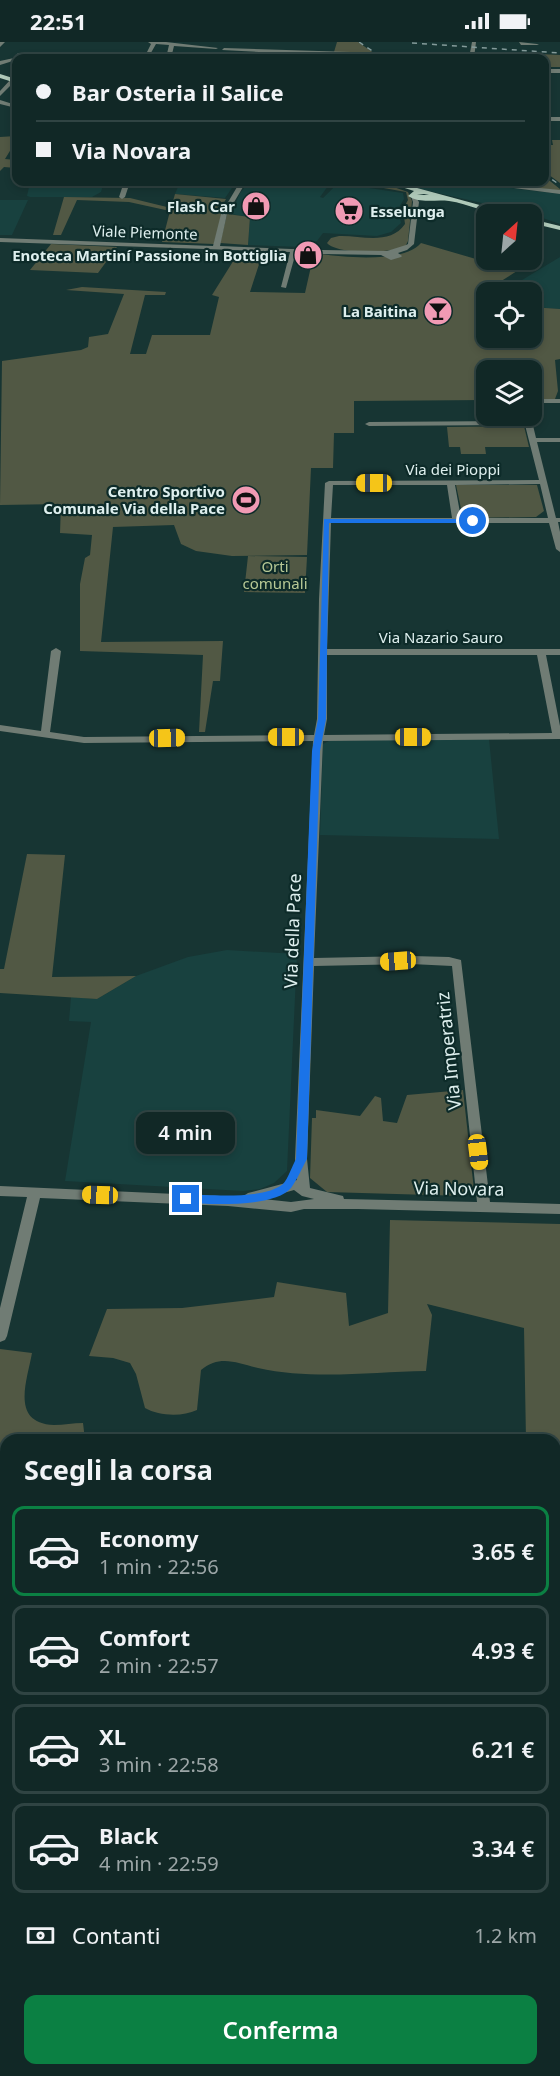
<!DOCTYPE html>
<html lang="it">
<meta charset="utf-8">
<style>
:root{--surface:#112826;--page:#1a302e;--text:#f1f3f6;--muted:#9ca6a7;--line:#304443;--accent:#0b8043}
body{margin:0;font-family:"Noto Sans",sans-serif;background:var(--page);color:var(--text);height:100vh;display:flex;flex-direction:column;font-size:22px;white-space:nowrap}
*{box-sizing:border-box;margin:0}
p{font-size:20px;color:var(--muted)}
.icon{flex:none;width:33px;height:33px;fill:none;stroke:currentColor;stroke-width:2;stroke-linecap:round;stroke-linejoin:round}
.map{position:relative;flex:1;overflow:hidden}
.panel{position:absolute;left:0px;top:1392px;width:561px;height:642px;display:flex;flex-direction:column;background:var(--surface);border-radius:18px 18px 0 0;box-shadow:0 3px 9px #0003,0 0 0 2px var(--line)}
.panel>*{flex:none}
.top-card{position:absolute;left:12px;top:12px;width:537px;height:132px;border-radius:12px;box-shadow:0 3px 9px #0003,0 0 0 2px var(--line);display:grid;align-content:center;height:132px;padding:0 24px;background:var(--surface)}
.needle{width:39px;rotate:27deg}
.controls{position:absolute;left:476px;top:162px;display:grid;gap:12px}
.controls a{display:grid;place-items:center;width:66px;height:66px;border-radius:12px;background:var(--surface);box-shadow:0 3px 9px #0003,0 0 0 2px var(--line);font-size:30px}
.end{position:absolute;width:27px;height:27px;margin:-14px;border:8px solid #1a73e8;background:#fff;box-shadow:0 0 0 3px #fff}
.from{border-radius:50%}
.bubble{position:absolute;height:42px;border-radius:12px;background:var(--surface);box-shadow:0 3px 9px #0003,0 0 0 2px var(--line);font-size:20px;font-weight:600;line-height:42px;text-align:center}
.car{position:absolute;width:18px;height:36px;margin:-18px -9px;border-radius:8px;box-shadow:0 0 4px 2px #0007;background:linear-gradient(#f5c518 24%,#345 0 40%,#f5c518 0 76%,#345 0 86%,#f5c518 0)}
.top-card b{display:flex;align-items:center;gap:21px;height:57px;font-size:22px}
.top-card b+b{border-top:2px solid var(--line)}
.top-card i{width:15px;height:15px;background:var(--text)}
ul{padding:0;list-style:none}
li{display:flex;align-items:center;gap:18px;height:90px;margin:0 12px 9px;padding:0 12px;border:3px solid var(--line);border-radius:12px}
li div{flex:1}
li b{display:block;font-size:22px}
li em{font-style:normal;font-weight:600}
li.active{border-color:var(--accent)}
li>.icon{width:54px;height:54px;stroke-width:1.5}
h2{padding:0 24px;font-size:27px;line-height:72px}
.pay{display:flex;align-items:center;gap:15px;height:66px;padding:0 24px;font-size:22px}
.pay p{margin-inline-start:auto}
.cta{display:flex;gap:12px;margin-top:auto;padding:12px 24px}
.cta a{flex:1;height:69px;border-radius:12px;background:var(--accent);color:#fff;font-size:24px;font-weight:600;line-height:69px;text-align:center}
.status{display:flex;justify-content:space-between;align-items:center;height:42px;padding:0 30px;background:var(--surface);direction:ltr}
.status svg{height:16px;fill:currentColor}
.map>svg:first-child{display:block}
</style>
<div class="status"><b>22:51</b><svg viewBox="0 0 49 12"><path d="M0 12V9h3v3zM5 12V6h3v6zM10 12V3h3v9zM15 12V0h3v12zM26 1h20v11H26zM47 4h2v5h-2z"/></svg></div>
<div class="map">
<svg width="560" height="2034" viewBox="0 0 560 2034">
<rect width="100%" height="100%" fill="#173533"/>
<path fill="#18413f" d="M30,140H104L101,150L92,155H30L27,154Z
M180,140H236L235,141L237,142L232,146L225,156L175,152Z
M249,140H331L320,155L323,156L336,143L342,142L403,151L404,157L398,167L401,181L391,190L377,194L323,191L317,199L302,205L248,203L250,175L231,172L240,151Z
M414,140H462L560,152V182L531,172L411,145L410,142Z
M0,158H28L12,193H0Z
M560,215V267L531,265V250H507V247Z
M489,697L499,797L320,793L323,702L329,699Z
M227,908L297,912L287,1129L274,1141L260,1147L243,1149L65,1139L91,980L69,979L71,955L97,957L136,934L188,915Z"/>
<path fill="#515844" d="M337,0H358L381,16L334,10Z
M499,10L560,13V25H545L544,16H498Z
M16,94V99L5,117L16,118V126L4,125L0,129V95Z
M552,98H560V141L545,130V103H553Z
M545,135L560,147V149L475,140H544Z
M356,140H379L408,150L412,159L408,199L405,205C389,211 338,213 327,201L331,196L339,194C360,193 390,204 405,182L403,167L408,158L406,150L361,142L354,143Z
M175,152L226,157L220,168H223L214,202L162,200L170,169L129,160L77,158L61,193H53L64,155L130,156L171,166Z
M227,172L250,175L248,203L220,201Z
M421,201L517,229L487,248L486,296H531V265L560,267V317L555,318L558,349L555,357H531V328H486V358L354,359V391H334L333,426H311L307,513L232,514L196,509L181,502L174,483L113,485L101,600L223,599L220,639H213L205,690H199L203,613L80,609V542L85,516L90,513L92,493L60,491L61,462L0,463L2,319L81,308L88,305L89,295L108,292L124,252L66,248L82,245L166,250L165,253H145L130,312H146L152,293H210L219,255L212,253L237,213L252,209L263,210L250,250L305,251L314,211C338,215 404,222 421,201Z
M51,202L117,205L98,231L30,228Z
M524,384L529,405H485L486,412H461L460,405H449L447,385Z
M456,443H537L544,469L536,475L463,476Z
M248,514L307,515L305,551L244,550Z
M27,812L65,813L52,935L136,934L97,957L0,951V927H4Z
M463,1048L474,1148L465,1154L327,1150L310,1136L312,1076H316V1068L360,1074L375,1054L381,1056L383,1079L397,1081L407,1053Z
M390,1178L560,1182V1524H555V1398H526L524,1286L427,1262L432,1273L426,1329C371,1330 312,1338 258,1326C237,1321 220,1312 201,1328L197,1368C182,1375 159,1374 145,1366L136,1332L130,1321L113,1316L89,1314L107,1267L182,1266L274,1255L277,1240L346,1251L349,1284L388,1271Z
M0,1307L32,1311C27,1339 10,1381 54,1383C64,1383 73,1381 83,1381L85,1398H6V1503L0,1502Z
M6,1613V1711L0,1712V1614Z"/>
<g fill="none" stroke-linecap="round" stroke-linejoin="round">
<path fill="#707c74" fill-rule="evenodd" d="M5,0L0,5V0Z
M148,0H166L218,6L216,7L174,4L171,16H166L169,3L156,2L148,16H144L151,2Z
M472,0H476L474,16H469Z
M519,0L537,2L539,3H521Z
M224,6L351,10L377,16L222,8Z
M18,11L23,12L16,18L0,23V19L14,16Z
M387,14L400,16H385Z
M544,27H560V31H544Z
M11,37L16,38L0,54V49Z
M0,58L16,63V66L0,62Z
M544,75H560V79H544Z
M124,140H130L125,155L122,157L119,155Z
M240,140H246L227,172L220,204L316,208V210L314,211L296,210L286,246L281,245L290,210L0,200V196L213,204L221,172Z
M466,140H481L560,148V152Z
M411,154H415L419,160L414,202L407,208L398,211L402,214L401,215L391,218L381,213L322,212L319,210L322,208L387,209L406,203L408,202L413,160Z
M531,357H560V361H531Z
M524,374L531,375L536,396H560V400H537L556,476H560V480H558L560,490V510L556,507L549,481H331L327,607H560V613H546L560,684V697L323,699L314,916L411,914L449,915L461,918L490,1160L560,1162V1172L358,1167H304L291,1170L228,1164L40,1156L7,1294L5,1298L0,1300V1266L27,1155L0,1154V1144L242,1155L248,1151L297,1138L295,1117L313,699L84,701L0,689V683L41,689L51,609L56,606L61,609L50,690L84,695L314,693L317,677L319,557L325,441L329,439L539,438L525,383L369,384L365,382L369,380L524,379ZM540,442L548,476H461L455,443ZM333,443H447L452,476H331ZM327,613H537L552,691L324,693L327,677ZM411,922L452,924L477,1160L344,1157L343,1154L310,1146L307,1117L314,924ZM294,1148L302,1154L314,1157L291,1160L263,1157Z
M555,1525H560V1539H555Z
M555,1808L560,1810V1869L555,1871Z
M555,1928H560V1946H555Z
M250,2028H270V2034H250Z
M321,2028H341V2034H321Z
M414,2028H434L433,2034H413Z
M465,2028H553L556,2034H468Z"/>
<path fill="#afc9b9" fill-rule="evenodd" d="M0,32L16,37V41L0,36Z
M386,140H395L513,172C491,174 470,162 449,159C435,157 421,162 408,154L414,149ZM424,152L429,153H417Z
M531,177L560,184V188L531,181Z"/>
<path stroke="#849b9a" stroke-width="1.5" stroke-dasharray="5 5" stroke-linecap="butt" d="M359,0L383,16
M412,1L560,11
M544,132L560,143"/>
</g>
<path fill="#1a73e8" d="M324,477H473L476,479L473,481H329L326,677L320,709L307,1117C302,1126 297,1138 291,1146C274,1166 210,1162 186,1161L180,1157L186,1152C209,1153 264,1158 283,1142C288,1137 292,1124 296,1117L312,709L318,677Z"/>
<defs>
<g id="shop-disc" transform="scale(1.5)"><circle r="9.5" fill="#f19ab4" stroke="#0d2b29"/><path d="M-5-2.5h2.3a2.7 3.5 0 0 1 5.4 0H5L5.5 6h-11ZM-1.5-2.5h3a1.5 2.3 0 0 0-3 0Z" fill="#111"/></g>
<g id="supermarket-disc" transform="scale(1.5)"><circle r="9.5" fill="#f19ab4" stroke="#0d2b29"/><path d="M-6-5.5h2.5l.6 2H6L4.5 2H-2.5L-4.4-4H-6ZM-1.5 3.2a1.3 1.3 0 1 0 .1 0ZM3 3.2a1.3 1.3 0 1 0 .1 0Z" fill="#111"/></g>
<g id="bar-disc" transform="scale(1.5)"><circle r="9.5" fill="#f19ab4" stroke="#0d2b29"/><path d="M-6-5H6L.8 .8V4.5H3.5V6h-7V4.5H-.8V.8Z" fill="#111"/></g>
<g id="stadium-disc" transform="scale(1.5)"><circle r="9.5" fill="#f19ab4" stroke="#0d2b29"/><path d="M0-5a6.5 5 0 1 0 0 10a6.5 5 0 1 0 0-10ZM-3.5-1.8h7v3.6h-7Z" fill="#111"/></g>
</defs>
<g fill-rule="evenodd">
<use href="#shop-disc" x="256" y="164"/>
<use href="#supermarket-disc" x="349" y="169"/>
<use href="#shop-disc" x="308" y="213"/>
<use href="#bar-disc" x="438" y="269"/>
<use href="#stadium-disc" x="246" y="458"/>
</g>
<g text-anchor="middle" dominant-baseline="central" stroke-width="4.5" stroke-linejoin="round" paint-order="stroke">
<g font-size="15" font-weight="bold" fill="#deefee" stroke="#0d2b29" text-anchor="end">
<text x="235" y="164">Flash Car</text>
<text x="370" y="169" text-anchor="start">Esselunga</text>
<text x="287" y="213">Enoteca Martiní Passione in Bottiglia</text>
<text x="417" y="269">La Baitina</text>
<text x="225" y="449">Centro Sportivo<tspan x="225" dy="17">Comunale Via della Pace</tspan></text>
</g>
<g font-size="15" fill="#deefee" stroke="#0d2b29">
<text transform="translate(145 190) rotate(2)">Viale Piemonte</text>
<text x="453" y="427">Via dei Pioppi</text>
<text x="441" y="595">Via Nazario Sauro</text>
</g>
<g font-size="15" fill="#b6c895" stroke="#0d2b29">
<text x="275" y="524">Orti<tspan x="275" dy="17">comunali</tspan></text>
</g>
<g font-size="18" fill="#deefee" stroke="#0d2b29">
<text transform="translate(292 889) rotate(-88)">Via della Pace</text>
<text transform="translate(448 1009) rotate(-96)">Via Imperatriz</text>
<text transform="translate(459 1146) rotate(1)">Via Novara</text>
</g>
</g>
</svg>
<div class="controls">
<a><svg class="needle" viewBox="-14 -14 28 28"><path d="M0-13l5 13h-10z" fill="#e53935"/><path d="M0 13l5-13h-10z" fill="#9ca6a7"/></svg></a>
<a><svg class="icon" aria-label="locate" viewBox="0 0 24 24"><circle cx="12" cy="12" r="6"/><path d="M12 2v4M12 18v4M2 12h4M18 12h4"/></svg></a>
<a><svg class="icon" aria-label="layers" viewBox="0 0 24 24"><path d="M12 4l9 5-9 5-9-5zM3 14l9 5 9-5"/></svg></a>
</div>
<i class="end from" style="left:473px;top:479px"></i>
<i class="end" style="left:186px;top:1157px"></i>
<div class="bubble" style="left:136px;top:1070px;width:99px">4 min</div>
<i class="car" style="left:374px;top:441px;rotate:270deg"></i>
<i class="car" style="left:286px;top:695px;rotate:270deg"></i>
<i class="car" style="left:413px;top:695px;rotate:90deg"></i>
<i class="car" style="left:167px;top:696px;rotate:89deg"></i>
<i class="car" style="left:398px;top:919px;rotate:266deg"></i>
<i class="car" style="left:478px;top:1110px;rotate:173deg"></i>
<i class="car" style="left:100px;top:1153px;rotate:272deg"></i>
<div class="top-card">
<b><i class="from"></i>Bar Osteria il Salice</b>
<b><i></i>Via Novara</b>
</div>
<section class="panel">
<h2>Scegli la corsa</h2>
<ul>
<li class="active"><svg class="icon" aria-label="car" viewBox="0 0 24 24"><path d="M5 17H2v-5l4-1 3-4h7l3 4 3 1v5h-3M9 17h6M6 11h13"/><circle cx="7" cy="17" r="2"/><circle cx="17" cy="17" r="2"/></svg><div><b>Economy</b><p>1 min · 22:56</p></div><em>3.65 €</em></li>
<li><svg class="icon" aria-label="car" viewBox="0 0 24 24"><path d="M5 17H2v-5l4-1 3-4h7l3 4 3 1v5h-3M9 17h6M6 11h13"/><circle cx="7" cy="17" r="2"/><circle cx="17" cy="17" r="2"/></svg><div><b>Comfort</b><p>2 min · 22:57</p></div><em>4.93 €</em></li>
<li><svg class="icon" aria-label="car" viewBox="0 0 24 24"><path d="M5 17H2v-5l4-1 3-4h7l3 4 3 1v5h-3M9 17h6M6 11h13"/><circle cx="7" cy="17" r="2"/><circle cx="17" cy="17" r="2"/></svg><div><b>XL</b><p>3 min · 22:58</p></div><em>6.21 €</em></li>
<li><svg class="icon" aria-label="car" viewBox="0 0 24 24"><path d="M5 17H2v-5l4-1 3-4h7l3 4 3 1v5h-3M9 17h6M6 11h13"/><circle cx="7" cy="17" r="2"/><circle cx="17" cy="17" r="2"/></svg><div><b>Black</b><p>4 min · 22:59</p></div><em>3.34 €</em></li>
</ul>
<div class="pay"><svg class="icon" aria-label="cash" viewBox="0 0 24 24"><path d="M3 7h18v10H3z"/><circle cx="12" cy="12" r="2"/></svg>Contanti<p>1.2 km</p></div>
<div class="cta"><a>Conferma</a></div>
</section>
</div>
